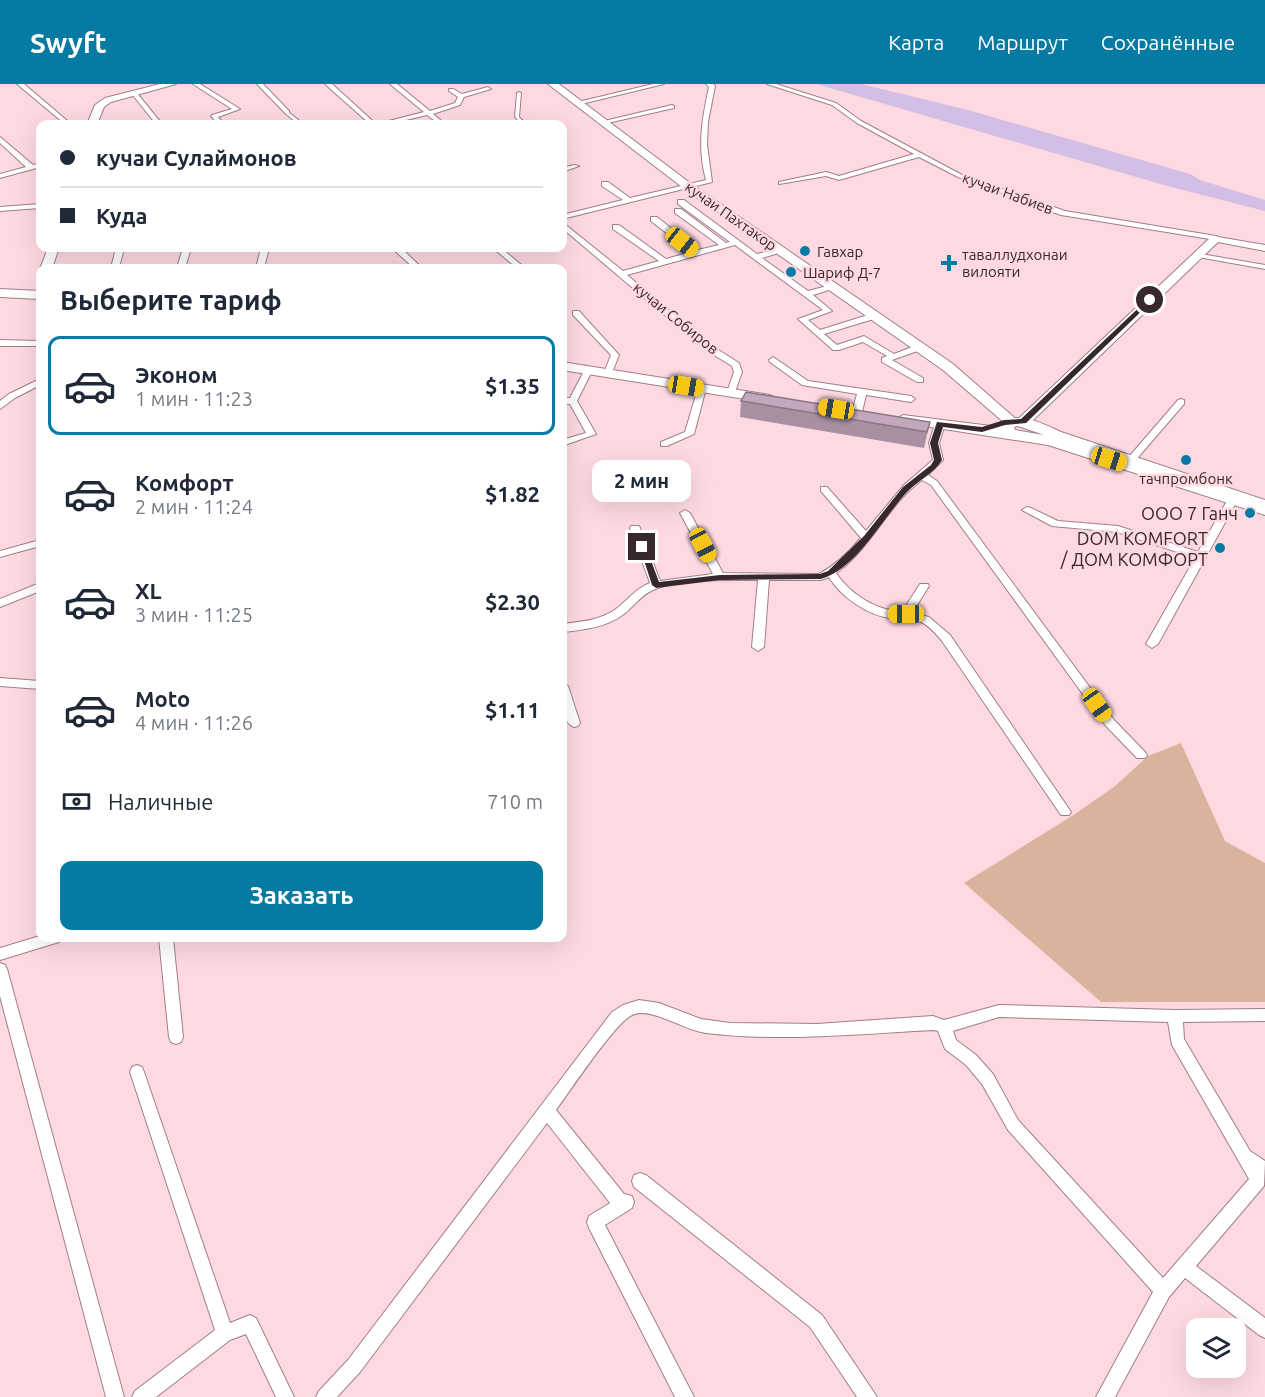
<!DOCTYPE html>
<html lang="ru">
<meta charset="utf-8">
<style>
:root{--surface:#fff;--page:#f2f2f3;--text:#1f2937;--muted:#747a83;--line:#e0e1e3;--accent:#057ba3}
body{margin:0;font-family:Ubuntu,sans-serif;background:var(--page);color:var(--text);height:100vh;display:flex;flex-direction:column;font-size:22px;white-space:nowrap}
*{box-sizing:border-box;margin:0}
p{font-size:20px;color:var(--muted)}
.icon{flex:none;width:33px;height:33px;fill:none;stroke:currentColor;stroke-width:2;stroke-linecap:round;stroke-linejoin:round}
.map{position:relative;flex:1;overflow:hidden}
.side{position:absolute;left:36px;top:180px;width:531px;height:678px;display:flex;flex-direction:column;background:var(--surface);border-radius:12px;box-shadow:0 6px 24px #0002}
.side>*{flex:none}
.hud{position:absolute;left:36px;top:36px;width:531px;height:132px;border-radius:12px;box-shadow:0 6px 24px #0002;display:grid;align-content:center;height:132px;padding:0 24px;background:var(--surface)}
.fabs{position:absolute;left:1186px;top:1234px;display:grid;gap:12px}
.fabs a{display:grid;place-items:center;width:60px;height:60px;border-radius:12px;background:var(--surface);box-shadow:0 6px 24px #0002;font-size:30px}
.end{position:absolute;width:27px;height:27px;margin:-14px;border:8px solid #36282c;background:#fff;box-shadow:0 0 0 3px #fff}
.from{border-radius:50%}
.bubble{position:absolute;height:42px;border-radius:12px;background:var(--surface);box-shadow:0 6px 24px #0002;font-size:20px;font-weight:600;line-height:42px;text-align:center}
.car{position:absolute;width:18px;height:36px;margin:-18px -9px;border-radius:8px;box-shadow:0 0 4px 2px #0007;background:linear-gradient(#f5c518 24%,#345 0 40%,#f5c518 0 76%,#345 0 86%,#f5c518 0)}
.hud b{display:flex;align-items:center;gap:21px;height:57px;font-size:22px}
.hud b+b{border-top:2px solid var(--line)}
.hud i{width:15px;height:15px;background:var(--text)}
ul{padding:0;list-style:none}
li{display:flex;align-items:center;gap:18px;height:99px;margin:0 12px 9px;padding:0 12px;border:3px solid transparent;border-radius:12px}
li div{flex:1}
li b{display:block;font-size:22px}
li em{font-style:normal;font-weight:600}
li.on{border-color:var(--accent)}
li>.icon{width:54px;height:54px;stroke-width:1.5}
h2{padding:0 24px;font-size:27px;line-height:72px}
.pay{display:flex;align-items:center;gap:15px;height:66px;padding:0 24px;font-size:22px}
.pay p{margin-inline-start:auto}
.primary-button{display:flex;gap:12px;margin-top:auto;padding:12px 24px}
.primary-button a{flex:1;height:69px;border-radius:12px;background:var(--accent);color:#fff;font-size:24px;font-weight:600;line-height:69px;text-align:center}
header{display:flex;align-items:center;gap:36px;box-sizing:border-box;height:84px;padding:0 30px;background:var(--accent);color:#fff}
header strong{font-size:28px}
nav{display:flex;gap:33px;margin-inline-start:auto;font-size:21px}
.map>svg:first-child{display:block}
</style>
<header>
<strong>Swyft</strong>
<nav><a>Карта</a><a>Маршрут</a><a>Сохранённые</a></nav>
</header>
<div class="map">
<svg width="1265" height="1313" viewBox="0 0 1265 1313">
<rect width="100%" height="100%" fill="#fed9e2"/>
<path fill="#d9b39b" d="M1181,659L1225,757L1265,779V918H1101L964,799L1075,730L1115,702L1148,672Z"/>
<path fill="#d3bee6" d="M816,0H861L968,26L1190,90L1200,96L1265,116V127L1167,102Z"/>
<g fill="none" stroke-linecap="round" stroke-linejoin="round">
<g stroke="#a07e87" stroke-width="2">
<path id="pedestrian" d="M519,8L521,9L519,33L526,40H522L515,33L517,9Z
M287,27L302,39V40H298L285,29V28Z"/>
</g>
<g stroke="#a07e87" stroke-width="2">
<path id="minor" d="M17,0H24L71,40H65Z
M193,0H200L240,25L218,33L224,40H218L211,32L212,31L232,25Z
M257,0H263L289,27V29H285Z
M325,0H332L376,40H370Z
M390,0H397L430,27L455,19L458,13L449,7V5H453L462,10L488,3L491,5L464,13L460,21L433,30L445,40H439L427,31L389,40H380L381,39L424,28Z
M653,0H664L577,21L574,19Z
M706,0H713L715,2L708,38L707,61L712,98L562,135V131L623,116L602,102V98H608L630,114L706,96C697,64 702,35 709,3Z
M767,0H776L836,19L861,37L962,91L1065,127L1216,152L1220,154L1216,156L1061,131L958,93L919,73L839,96L826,92L779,100V98L826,88L839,92L914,70L857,39L832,21Z
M132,8H136L162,40H156L132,10Z
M672,21L674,22V24L603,40L600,38Z
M0,53L33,81L40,79V83L0,94V90L26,83L0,59Z
M574,81L579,82L562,88V84Z
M678,116H684L757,170L782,164V168L762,174L808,207L835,200V204L813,211L832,227L808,236L820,246L871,230H877V234L824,250L837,261L864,252L894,270L917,261H923V265L892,276L923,294V298H917L882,278V274L887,272L863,258L839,266H833L798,235L823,226L735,161L627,191L712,262L739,279L742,288L735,308L734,310H728L727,308L734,288L732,282L706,266L562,144V138L623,187L659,177L613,145V141H619L666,175L691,168L651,137V133H657L698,166L719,161L675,129V125H681L726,159L730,158L678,120Z
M40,120V124L0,127V123Z
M116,164H124L119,184H111Z
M183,164H191L185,184H177Z
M261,164H269L264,184H256Z
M395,164H401L422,184H414L395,167Z
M493,164H501L525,184H517Z
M1195,169L1265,181V185L1198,173H1195Z
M573,227H579L619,271L611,291L604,289L611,271L573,231Z
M0,256L40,257V262H0Z
M773,273L808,297L911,312L915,315L911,318L866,311L862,328L857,331L854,330L852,328L857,310L802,301L770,278L769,276Z
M588,284L592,287L577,317L596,350L562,362V356L586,349L570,320H562V314H570L584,287Z
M40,295V301L15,314L0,325V317L9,310Z
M702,301L706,304L694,350L667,362H661V358L685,348L698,304Z
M1181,315L1184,316V320L1134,378H1128V374L1178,316Z
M940,337L945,340L939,359L943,376L928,391L937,397L1114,636L1145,668L1147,671L1145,674H1137L1106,642L931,401L922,396C887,421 872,464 836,489C851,511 876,526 902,528L920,500H928L929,502L912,529L929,533L950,551L1069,725L1071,728L1069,731H1061L942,557C936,550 930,542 921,538C912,534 899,536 889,534C866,530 841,513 829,493L821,496H769L764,563L758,567L752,563L758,496C729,496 679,494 653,506C641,511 634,522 624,530C607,543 584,546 562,548V540C581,538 601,536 616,525C628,516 636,504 650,499L630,444L631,442H639L640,444L660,497L713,490L680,429L685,426L690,429L723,489L819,490C836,481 849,468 861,454L821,407V403H827L866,447L904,401L933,376L929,359L935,340Z
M1233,412L1238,415L1158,560L1152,564L1146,560L1195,474L1117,448L1052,442L1022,426L1027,423L1031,424L1058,437L1118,442L1198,468L1228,415Z
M40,456V462L0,473V467Z
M40,499V507L0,523V515Z
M0,594L40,597V605L0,602Z
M562,598L568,602L580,639L578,642L574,643C560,638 562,611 562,598Z
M40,852L61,854L59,858L0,876V864Z
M159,854H173L183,953L181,958L176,960L171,958L169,953Z
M0,879L5,881L7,885L124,1313H106L0,912Z
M639,916L659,919L701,935L730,939L817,940L933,932L944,936L999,921L1175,926L1265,925V937L1183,938L1184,955L1250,1067L1265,1077L1264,1102L1196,1182L1265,1234V1254L1259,1251L1185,1194L1169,1213L1115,1313H1096L1153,1208L1008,1046L982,1000L966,981L945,965L938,947L933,946C857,950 782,958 706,949C685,947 651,922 632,931C615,939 570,1007 556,1026L624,1110L632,1112L634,1118L632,1124L605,1141L694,1313H675L589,1144L587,1138L589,1132L610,1119L547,1039L360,1288L337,1313H316L319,1307L348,1276L612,928L623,921ZM999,933L1168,938L1172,961L1249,1095L1163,1194L1018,1036L993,990L976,971L956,956L953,947Z
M137,981L142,983L144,988L230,1239L250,1231L256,1234L294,1313H276L246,1250L230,1256L156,1313H132L135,1307L215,1246L130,988L132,983Z
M640,1089L646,1091L822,1231L877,1313H857L810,1243L634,1103L632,1097L634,1091Z"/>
</g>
<g stroke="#a07e87" stroke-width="2">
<path id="secondary" d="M160,0H176L111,18L104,23L97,40H87L95,21L105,14Z
M548,0H559L690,99L953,280L1017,336L1212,152L1265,161V167L1218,158L1028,341H1007L943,286L682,103Z
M48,164H59L52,184L40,185Z"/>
</g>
<g stroke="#a07e87" stroke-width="2">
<path id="primary" d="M0,205L40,207V215L0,213Z
M562,278L770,311L777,315L770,319L562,286Z
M903,331L999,343L1001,338C1022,328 1041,339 1061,348L1265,416V431L1048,361L898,338L896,335ZM1018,342L1044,351L1015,346L1014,343Z"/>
</g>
<use href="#pedestrian" fill="#fff" fill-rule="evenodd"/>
<use href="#minor" fill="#fff" fill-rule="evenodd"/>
<use href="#secondary" fill="#fff" fill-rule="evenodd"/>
<use href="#primary" fill="#fff" fill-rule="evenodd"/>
</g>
<path fill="#a890a2" d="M741,317L930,338L924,364L740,333Z"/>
<path fill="#c3a7bc" stroke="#887584" stroke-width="1.5" d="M746,308L930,338L927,348L741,317Z"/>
<path fill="#36282c" d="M1148,215L1153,216L1026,339L1005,341L982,348L943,343L938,359L942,376C933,390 919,396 908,407C882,434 858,484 821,495L720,496L656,504L652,501L639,461L646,463L659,498L720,491L820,490L828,487L864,452L903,403L931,381L934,376L930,359L937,338L982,343L1004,336L1021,335Z"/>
<g fill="#057ba3" stroke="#fed9e2" stroke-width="2">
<circle cx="805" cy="167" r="6"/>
<path d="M946 170h6v6h6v6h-6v6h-6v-6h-6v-6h6z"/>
<circle cx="791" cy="188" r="6"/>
<circle cx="1186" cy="376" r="6"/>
<circle cx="1250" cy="429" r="6"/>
<circle cx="1220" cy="464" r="6"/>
</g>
<g text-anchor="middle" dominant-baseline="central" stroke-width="5" stroke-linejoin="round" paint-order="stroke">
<g font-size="15" fill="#36282c" stroke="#fed9e2">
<text transform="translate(1008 109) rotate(20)">кучаи Набиев</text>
<text transform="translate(731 132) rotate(35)">кучаи Пахтакор</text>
<text transform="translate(676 234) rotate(39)">кучаи Собиров</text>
</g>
<g font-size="15" fill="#36282c" stroke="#fed9e2" text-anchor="start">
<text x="817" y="167">Гавхар</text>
<text x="962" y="170">таваллудхонаи<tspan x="962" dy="17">вилояти</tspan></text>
<text x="803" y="188">Шариф Д-7</text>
<text x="1186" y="394" text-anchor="middle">тачпромбонк</text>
</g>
<g font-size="18" fill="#36282c" stroke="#fed9e2" text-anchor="end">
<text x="1238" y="429">ООО 7 Ганч</text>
<text x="1208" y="454">DOM KOMFORT<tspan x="1208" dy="21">/ ДОМ КОМФОРТ</tspan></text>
</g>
</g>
</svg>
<div class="fabs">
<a><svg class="icon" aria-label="layers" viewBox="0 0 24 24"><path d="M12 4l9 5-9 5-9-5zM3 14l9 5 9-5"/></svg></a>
</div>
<i class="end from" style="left:1150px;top:216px"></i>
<i class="end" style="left:642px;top:463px"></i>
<div class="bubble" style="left:592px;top:376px;width:99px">2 мин</div>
<i class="car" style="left:682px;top:158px;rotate:128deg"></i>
<i class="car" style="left:686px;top:302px;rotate:99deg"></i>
<i class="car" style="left:836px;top:325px;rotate:279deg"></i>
<i class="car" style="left:1109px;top:375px;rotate:107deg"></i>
<i class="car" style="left:703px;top:461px;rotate:152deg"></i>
<i class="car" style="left:906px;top:530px;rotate:270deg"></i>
<i class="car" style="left:1097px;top:621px;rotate:145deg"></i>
<div class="hud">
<b><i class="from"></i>кучаи Сулаймонов</b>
<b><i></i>Куда</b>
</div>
<section class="side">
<h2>Выберите тариф</h2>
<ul>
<li class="on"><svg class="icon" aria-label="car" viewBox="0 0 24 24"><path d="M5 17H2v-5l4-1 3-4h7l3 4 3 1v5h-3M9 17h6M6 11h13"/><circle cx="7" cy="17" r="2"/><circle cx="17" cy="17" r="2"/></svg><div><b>Эконом</b><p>1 мин · 11:23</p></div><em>$1.35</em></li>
<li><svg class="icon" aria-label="car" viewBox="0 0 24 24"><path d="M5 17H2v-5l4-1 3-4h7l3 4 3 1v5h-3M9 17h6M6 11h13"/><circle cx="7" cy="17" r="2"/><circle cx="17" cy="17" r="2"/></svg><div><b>Комфорт</b><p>2 мин · 11:24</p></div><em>$1.82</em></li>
<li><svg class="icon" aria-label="car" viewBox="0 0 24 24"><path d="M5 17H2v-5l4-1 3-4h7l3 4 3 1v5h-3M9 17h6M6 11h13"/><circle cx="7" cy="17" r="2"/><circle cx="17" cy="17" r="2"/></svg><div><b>XL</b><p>3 мин · 11:25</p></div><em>$2.30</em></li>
<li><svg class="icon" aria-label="car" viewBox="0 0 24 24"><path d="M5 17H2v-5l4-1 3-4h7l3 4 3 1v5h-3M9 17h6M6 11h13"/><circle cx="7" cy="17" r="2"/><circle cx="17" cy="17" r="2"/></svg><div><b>Moto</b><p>4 мин · 11:26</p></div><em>$1.11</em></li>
</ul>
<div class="pay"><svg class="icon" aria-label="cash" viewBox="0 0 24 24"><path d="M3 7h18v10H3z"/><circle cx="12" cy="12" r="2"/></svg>Наличные<p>710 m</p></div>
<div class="primary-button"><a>Заказать</a></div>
</section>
</div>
